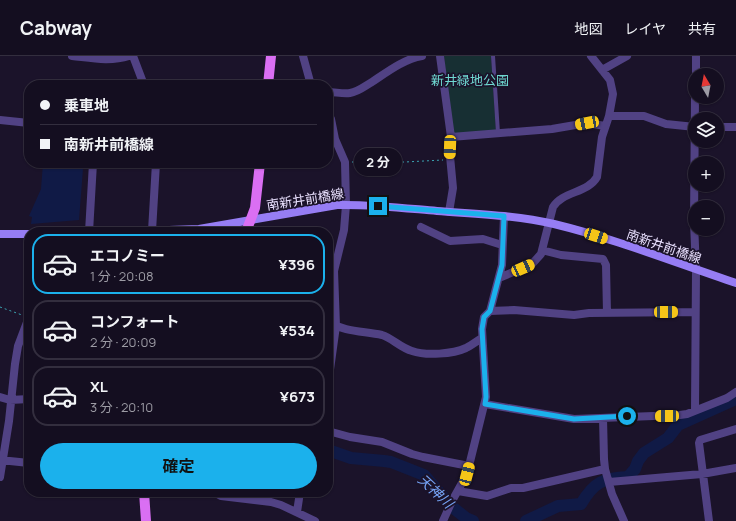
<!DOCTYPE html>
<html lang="ja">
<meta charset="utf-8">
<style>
:root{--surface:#140e20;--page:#211c2d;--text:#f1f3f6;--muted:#9d9ca5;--line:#332e3e;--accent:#1bb1ec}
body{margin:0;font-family:Manrope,"Noto Sans JP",sans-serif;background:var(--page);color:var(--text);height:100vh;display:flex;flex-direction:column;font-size:15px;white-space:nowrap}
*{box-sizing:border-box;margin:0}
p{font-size:13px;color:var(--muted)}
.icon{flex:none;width:22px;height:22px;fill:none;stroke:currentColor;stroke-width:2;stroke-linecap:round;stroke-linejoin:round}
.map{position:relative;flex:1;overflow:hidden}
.details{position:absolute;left:24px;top:171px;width:309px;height:270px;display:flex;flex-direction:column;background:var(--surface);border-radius:16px;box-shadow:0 1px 3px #0004,0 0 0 1px var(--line)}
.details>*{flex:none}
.banner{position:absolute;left:24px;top:24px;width:309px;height:88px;border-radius:16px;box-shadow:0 1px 3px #0004,0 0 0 1px var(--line);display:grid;align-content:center;height:88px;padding:0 16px;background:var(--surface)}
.needle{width:26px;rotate:350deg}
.controls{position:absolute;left:688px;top:12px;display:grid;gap:8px}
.controls a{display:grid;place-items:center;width:36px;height:36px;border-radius:50%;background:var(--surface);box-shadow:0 1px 3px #0004,0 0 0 1px var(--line);font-size:20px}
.end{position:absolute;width:18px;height:18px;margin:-9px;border:5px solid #1bb1ec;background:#111;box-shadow:0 0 0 2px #111}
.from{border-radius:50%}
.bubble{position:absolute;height:28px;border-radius:14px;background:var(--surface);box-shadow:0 1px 3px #0004,0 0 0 1px var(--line);font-size:13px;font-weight:700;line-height:28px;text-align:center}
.car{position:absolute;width:12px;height:24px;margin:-12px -6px;border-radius:5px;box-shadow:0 0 3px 1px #0007;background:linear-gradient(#f5c518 24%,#345 0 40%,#f5c518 0 76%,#345 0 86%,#f5c518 0)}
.banner b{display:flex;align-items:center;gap:14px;height:38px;font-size:15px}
.banner b+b{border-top:1px solid var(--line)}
.banner i{width:10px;height:10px;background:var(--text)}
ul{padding:7px 0 0;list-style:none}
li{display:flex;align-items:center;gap:12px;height:60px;margin:0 8px 6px;padding:0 8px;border:2px solid var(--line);border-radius:16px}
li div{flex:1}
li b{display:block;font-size:15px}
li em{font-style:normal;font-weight:700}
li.active{border-color:var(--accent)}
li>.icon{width:36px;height:36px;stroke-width:1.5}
.cta{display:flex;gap:8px;margin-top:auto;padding:8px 16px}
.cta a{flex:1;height:46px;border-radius:24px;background:var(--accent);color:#111;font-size:16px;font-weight:700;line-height:46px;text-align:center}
header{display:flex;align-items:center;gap:24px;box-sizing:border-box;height:56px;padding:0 20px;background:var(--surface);border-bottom:1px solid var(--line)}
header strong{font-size:19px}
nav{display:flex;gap:22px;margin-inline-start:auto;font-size:14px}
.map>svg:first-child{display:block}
</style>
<header>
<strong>Cabway</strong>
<nav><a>地図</a><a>レイヤ</a><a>共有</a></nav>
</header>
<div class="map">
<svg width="736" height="465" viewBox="0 0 736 465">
<rect width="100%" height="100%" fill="#1b132a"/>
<path fill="#172f33" d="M444,0H491L496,75L452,78Z"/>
<path fill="#101a46" d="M43,107L83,113L79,164L31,168L32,161L29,160L41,133Z"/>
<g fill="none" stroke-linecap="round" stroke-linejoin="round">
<path stroke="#101a46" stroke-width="12" d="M328,394L351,402L384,405L391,406L424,419L451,450L466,462L473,465
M526,465L558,450L581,448C594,426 603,422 628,421L635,413L638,405L644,397L668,382L678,369L736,343"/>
<path stroke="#3ba5b3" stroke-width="1" stroke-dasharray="2 3" stroke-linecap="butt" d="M352,106H405L443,104
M0,251L22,259"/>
<path stroke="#514284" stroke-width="4" d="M493,0L498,77"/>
<path stroke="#514284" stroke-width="8" d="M72,0C91,2 110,6 129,0
M133,0L144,29
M303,0L311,29
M440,0L451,81L450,100L453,132L449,156
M602,14L627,0
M696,19V0
M328,36C335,36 343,38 350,37C358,36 365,30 372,26C387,16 404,3 422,0
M328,57L331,63L335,83L345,106L346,149L344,174L334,215L336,270L328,328
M609,60H644L666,68L695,71
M0,64L29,67
M717,71H736
M451,81L552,73L587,67L605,70
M421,171L450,185L483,183L502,189
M152,175L156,107
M89,176L93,107
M542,194L561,199L603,203L606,209L607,257
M499,222L532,208L541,198L553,151C563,135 588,137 597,121L602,81L609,60L613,38L610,24L591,0
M490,255L514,254L574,259L589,257L695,256
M328,266C345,276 363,275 382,279C392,282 401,292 412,295C426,300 453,298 466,292C472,289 477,285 482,282
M0,341L10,344L29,343
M485,348L574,363L680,359L687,358L727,342L736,336
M695,354L696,214L694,166L695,41
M603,362L604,403L605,413L612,438L624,465
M328,375L350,381L382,386L412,398L423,401L469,410
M0,404L29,407
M0,421L9,365L15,308L18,290L29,261
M609,426L702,418L736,412
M458,435L487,440L511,432H523L605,413
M214,436L221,440L271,446L281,449L315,465
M297,456L300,436
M443,465L452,445L467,418L486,341L482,273L484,261L490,255L502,209L504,160
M709,465L699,387L700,384L736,373"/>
<path stroke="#967df4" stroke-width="8" d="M109,176L199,173L337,149C370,148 403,152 437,155C476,158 516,159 554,168C616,183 676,207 736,227
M0,178H29"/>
<path stroke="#da6ff3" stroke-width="10" d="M268,29L271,0
M246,176L255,152L260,107
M144,436L146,465"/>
</g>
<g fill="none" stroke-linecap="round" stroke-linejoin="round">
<path stroke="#1bb1ec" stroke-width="5" d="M378,150L504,160L502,209L490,255L484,261L482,273L486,341L485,348L574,363L627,360"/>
</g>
<g text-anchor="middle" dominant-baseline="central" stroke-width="3.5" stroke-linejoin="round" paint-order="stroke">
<g font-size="13" fill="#6fd8d1" stroke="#1b132a">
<text x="470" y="24">新井緑地公園</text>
</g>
<g font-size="13" fill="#e7defc" stroke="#1b132a">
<text transform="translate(305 143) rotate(-9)">南新井前橋線</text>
<text transform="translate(664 190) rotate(19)">南新井前橋線</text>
</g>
<g font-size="14" font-style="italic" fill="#75a2f4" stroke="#1b132a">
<text transform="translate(436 435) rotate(43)">天神川</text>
</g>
</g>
</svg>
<div class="controls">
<a><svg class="needle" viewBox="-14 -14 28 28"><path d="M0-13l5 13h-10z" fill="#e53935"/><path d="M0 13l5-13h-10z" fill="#9d9ca5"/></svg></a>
<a><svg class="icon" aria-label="layers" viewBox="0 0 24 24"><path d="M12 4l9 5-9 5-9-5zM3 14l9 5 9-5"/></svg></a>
<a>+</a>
<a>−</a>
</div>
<i class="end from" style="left:627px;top:360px"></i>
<i class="end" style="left:378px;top:150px"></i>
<div class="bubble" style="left:354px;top:92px;width:48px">2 分</div>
<i class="car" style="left:587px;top:67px;rotate:259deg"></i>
<i class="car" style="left:450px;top:91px;rotate:182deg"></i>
<i class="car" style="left:596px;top:180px;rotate:108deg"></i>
<i class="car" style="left:523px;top:212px;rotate:66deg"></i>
<i class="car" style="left:666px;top:256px;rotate:90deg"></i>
<i class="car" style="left:667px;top:360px;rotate:269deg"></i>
<i class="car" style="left:467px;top:418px;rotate:15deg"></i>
<div class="banner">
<b><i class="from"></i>乗車地</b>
<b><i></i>南新井前橋線</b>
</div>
<section class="details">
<ul>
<li class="active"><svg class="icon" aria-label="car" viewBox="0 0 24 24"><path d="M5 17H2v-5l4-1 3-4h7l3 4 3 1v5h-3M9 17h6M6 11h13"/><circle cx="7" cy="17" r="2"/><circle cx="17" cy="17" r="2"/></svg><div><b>エコノミー</b><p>1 分 · 20:08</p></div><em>¥396</em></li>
<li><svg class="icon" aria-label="car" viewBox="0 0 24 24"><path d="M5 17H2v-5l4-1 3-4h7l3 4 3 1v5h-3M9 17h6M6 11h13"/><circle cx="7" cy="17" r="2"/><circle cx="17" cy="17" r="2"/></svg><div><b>コンフォート</b><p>2 分 · 20:09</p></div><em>¥534</em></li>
<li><svg class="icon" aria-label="car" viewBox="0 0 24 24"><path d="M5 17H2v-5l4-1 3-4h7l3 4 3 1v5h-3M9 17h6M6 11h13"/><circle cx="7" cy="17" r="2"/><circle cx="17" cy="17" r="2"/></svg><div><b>XL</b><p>3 分 · 20:10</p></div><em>¥673</em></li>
</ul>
<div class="cta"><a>確定</a></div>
</section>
</div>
